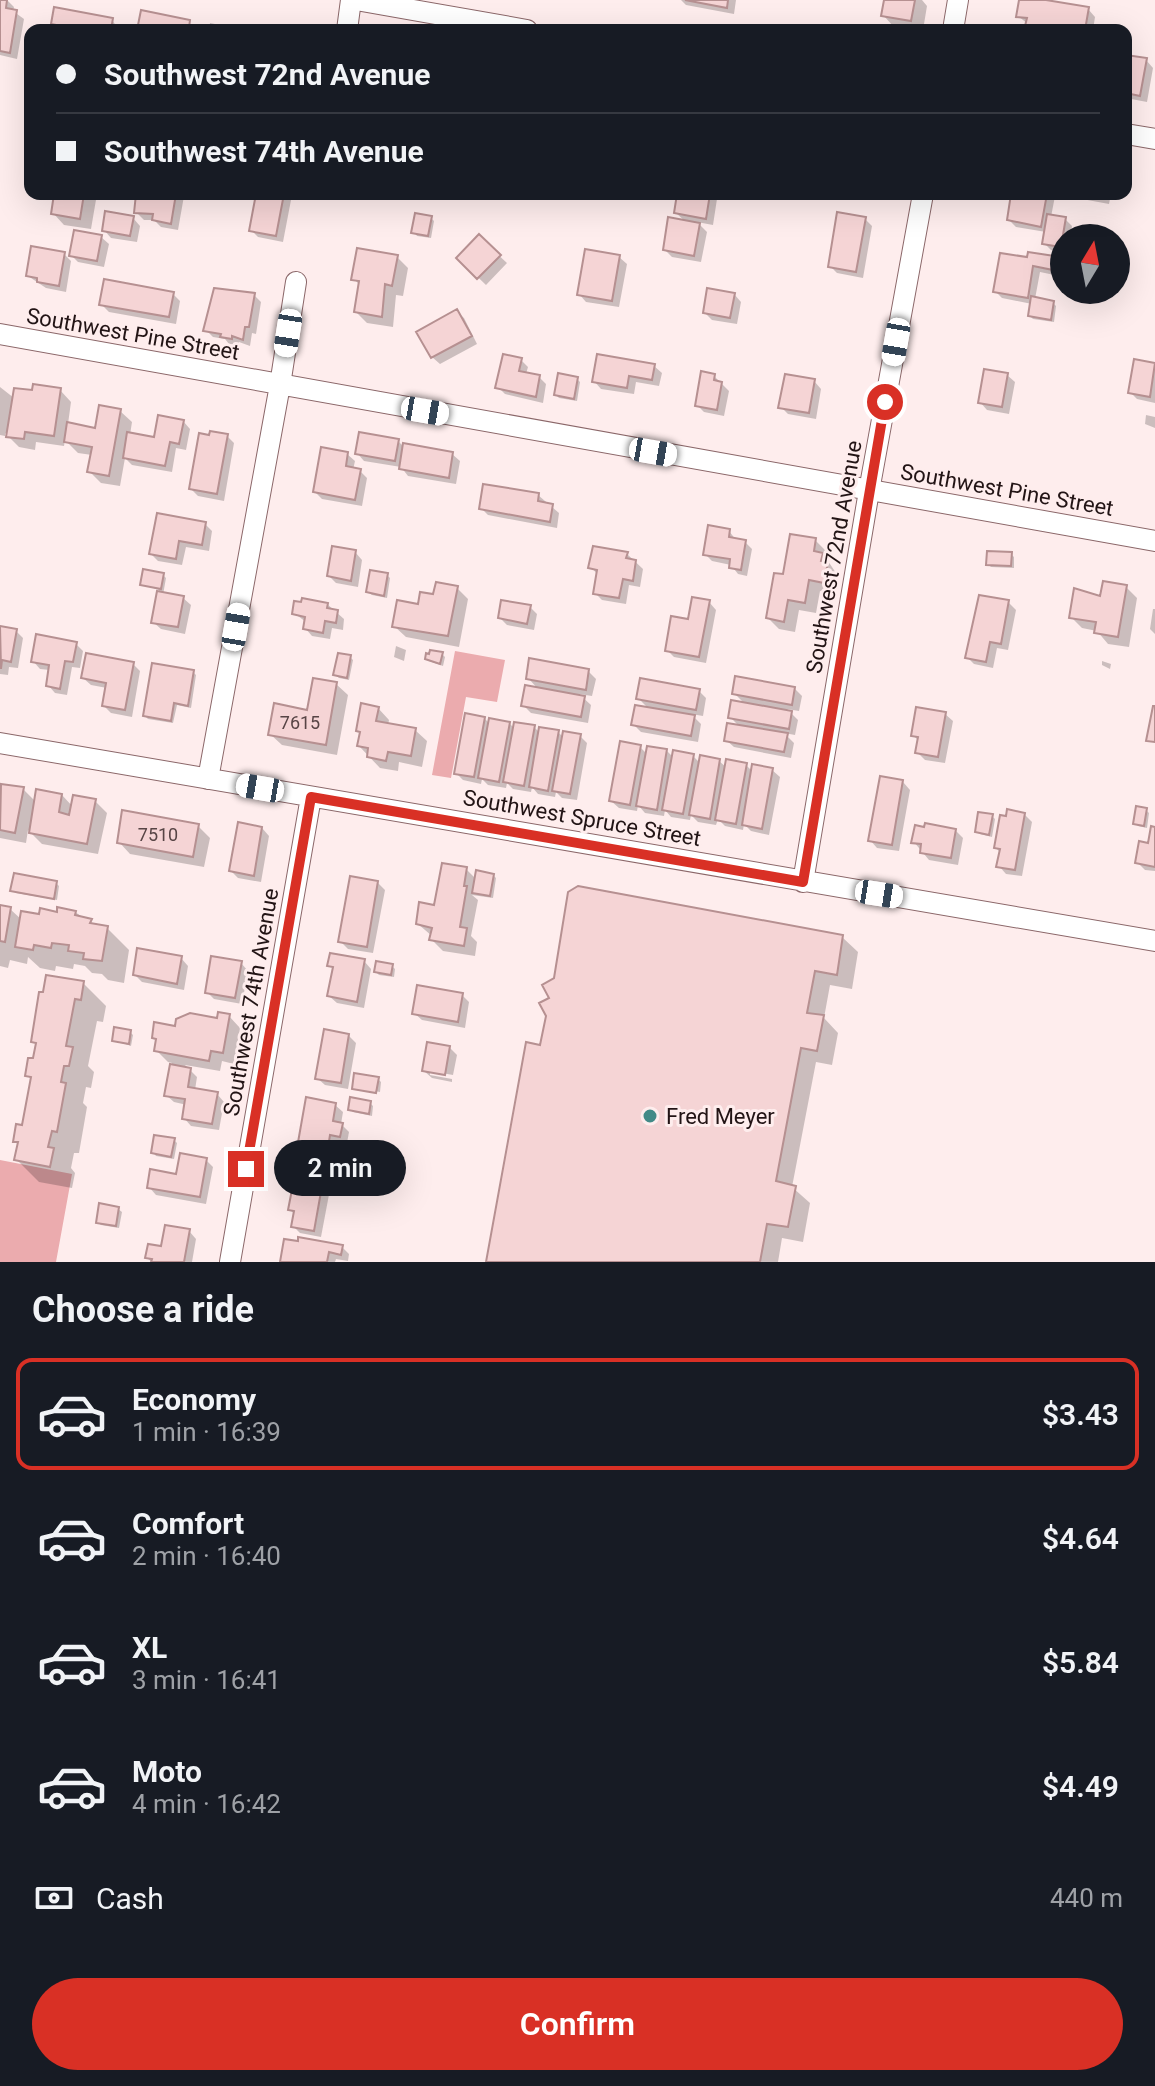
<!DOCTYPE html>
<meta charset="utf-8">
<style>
:root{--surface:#171b24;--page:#242831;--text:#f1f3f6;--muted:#9ea1a6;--line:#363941;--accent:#d93025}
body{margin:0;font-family:Roboto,sans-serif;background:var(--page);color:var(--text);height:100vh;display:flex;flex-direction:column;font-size:30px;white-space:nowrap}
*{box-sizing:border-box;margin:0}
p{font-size:26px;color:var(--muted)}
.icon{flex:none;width:44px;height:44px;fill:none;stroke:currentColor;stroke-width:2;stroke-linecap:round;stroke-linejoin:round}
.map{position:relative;height:1262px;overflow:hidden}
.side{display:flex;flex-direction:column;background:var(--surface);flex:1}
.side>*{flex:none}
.hud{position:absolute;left:24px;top:24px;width:1108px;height:176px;border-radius:16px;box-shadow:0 8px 32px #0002;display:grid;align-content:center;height:176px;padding:0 32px;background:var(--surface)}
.needle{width:52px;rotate:10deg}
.buttons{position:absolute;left:1050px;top:224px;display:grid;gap:16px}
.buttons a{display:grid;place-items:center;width:80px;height:80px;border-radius:50%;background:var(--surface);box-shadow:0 8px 32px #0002;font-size:40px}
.end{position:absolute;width:36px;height:36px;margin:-18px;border:10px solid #d93025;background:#fff;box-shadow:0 0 0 4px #fff}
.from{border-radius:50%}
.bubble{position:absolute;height:56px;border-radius:28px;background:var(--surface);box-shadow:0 8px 32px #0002;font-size:26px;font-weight:600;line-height:56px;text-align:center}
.car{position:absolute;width:24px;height:48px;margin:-24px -12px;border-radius:10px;box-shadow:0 0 6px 2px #0007;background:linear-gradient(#fff 24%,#345 0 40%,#fff 0 76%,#345 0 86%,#fff 0)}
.hud b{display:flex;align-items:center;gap:28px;height:76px;font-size:30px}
.hud b+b{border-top:2px solid var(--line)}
.hud i{width:20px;height:20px;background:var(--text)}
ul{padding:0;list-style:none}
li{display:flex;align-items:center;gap:24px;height:112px;margin:0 16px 12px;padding:0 16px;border:4px solid transparent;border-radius:16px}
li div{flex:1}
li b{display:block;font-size:30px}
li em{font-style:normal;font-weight:600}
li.current{border-color:var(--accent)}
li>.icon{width:72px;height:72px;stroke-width:1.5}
h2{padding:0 32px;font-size:36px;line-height:96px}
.pay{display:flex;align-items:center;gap:20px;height:88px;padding:0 32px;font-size:30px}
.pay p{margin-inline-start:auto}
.primary-button{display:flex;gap:16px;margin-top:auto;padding:16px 32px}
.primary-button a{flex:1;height:92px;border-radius:48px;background:var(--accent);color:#fff;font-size:32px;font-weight:600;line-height:92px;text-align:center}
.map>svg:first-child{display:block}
</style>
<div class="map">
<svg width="1155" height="1262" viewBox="0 0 1155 1262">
<rect width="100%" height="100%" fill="#feeded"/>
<path fill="#ebabae" d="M455,651L505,660L497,702L466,697L451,778L432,775Z
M0,1160L72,1174L56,1262H0Z"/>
<path fill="#0003" d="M0,0H7L14,7L13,11L24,19L17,59L0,55Z
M681,0H736L734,14L686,5Z
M886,0H922L927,6L923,30L894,27L883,15Z
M1021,0L1088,9L1095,17L1093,30H1027L1028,24L1018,16Z
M112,20L119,30H59L53,24Z
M210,23L225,26L229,30H209Z
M1126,57L1146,60L1153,68L1147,102L1126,98Z
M56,194H97L91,229L64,225L53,213Z
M139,194H182L184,196L178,230L161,227L154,220H144L136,212Z
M258,194H284L291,200L283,242L258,237L251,230Z
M680,194H712L717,199L713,225L697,222L707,232L701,262L672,257L665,250L686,222L676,213Z
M846,194H868L867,200Z
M1013,194L1055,196L1051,217L1065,219L1072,226L1070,238H1064V253L1051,250L1044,243L1046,232L1016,227L1009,220Z
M1077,194H1111L1109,204L1082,199Z
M133,218L140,226L137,242L111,238L104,230Z
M431,218L434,221L431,238L417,236L414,232Z
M865,219L872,226L863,278L837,273L830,266Z
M101,237L109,244L104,267L78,262L71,255Z
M479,237L507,263L486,285L458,258Z
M64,254L71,261L66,292L46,288L28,276Z
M397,257L408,268L403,296L396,295L393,327L367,323L356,312L361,286L354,279Z
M619,257L627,264L619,307L586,302L579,294Z
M1060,259L1064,263V277L1040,272L1035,299L1053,303L1056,306L1054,322L1033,319L1030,316L1032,304L1002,298L995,291L1028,260Z
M173,294L180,301L176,324L109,312L102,305Z
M734,294L741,302L737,324L712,320L705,313Z
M254,295L261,302L256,334L252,333L250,346L239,342V345L229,344L225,339L213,337L206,330Z
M456,311L464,318L477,344L440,364L432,357Z
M521,360L528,367L526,374L539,377L546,384L543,403L505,394L498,387Z
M1135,361L1155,365V403L1137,399L1130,392Z
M654,366L662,373L659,386L636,382L634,394L601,389L594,381Z
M1007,375L1015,382L1009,414L987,410L980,402Z
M714,376L729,391L724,416L704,412L697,405Z
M577,379L580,382L577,401L559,398L556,395Z
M814,381L821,389L816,419L788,414L781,407Z
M0,387L14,398L34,392L60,390L71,402L68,424L97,430L120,411L132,422L130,435L156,440L183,421L190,429L186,450L176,448L172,472L132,465L125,458L120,486L101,483L89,471L92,455L78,453L65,440L64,446L36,442L35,450L19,447L5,433V436L0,435Z
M1146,415L1155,417V428L1145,424Z
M227,436L234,443L224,501L198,496L191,489L211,437Z
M398,441L405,448L452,454L460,461L456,484L408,476L401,467L364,461L357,453Z
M347,454L355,461L353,470L360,471L367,478L362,506L322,499L315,492Z
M538,495L559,513L557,528L488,515L481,508Z
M205,524L212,531L209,551L186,547L182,565L158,561L151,554Z
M729,531L736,540L745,542L752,549L747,576L738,574L731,565L712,561L705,554Z
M815,540L827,552L826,558L838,576L835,593L820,591L816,613L799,610L795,632L779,629L768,618Z
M355,552L362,560L358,587L336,583L329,576Z
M627,554L643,569L640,587L629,585L626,604L602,600L595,593L598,575L591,567Z
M1011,554L1014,557V568L991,567L988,564Z
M163,575L166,578L163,595L183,598L191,605L185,634L161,629L153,622L159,590L142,584Z
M387,575L390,578L387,598L372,595L368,592Z
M1126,587L1137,598L1129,647L1108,644L1097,631L1082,628L1071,617Z
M457,588L468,599L459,647L406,637L394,626L420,606Z
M709,602L716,610L706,663L674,657L667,650Z
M1008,602L1016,610L1008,650L997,648L993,668L974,664L967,657Z
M327,604L344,619L343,630L332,628L330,639L312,636L305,628L306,622L294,613Z
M530,607L537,614L534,630L507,625L500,618Z
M1153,609H1155V634L1150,629Z
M0,628L16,631L23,638L18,668L9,667L8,675L0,674Z
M76,644L83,651L80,668L72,667L67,695L55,693L48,685L50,670L40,669L33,661Z
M396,646L406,650L404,661L394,657Z
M442,654L445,657L443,666L429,661L428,655Z
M350,657L353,660L349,680L339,678L336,675Z
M1102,661L1111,664L1110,669L1102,665Z
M133,664L140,671L132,717L111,713L104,706L107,688L91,685L83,678Z
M588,671L596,679L592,696L579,694L591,705L588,723L531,713L523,705L539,690L528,678Z
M193,672L196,675L191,708L177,705L173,723L148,719L145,716Z
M336,684L348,695L337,755L282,745L270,734L309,712Z
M794,688L802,696L799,711L787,709L798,720L795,735L784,733L794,743L791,758L734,747L726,740L740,727L730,717L745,704L734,693Z
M699,691L706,698L703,716L691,714L701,724L698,742L641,732L634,725L649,709L638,698Z
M378,708L389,720L388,725L415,730L427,741L422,767L399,762L398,771L380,768L359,746L361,734L358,730Z
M945,714L953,721L945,763L925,760L917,752L919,741L913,735Z
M484,718L490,724L509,723L515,729L534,727L540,733L558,732L564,738L580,736L587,743L577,800L562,798L556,792L555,797L538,794L532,787L531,792L513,789L507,783L506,788L488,785L482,779L481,784L463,780L456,773Z
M640,747L647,754L667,751L674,758L693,756L700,763L719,761L726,767L746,765L753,772L772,770L780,777L769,835L751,831L744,824L743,830L725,826L718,819L716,825L698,822L691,815L690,820L671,817L665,810L664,816L645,813L638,805L637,811L619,808L611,801Z
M903,782L910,790L899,851L877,848L870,840Z
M23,789L36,802L62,795L73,807L95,801L107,813L98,854L42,844L28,830L26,843L0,838V794Z
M1146,810L1149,813L1147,828L1138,826L1135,823Z
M1024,814L1032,822L1022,876L1006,874L999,866L1001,853L996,848Z
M992,816L995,819L992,837L980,834L977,831Z
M198,826L210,838L204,867L130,854L119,842Z
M262,828L269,836L261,882L238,878L231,871Z
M1155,829V871L1145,870L1137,862L1149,845Z
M955,830L963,838L958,865L929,860L914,842Z
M466,869L476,879L493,875L496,878L493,898L472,895L478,900L471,936L477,942L475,956L443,951L431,939L432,936L418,924L436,907Z
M56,883L59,886L57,900L16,893L13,890Z
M378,883L385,890L373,953L348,949L340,941Z
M0,907L10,909L22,920L75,912L96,926L107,928L129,950L124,983L108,980L102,974L92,973L85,966L74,964L73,969L56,966L55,971L40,968L28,957L27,964L10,960L8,968L0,966Z
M842,937L858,952L852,989L830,985L824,1018L838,1033L832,1065L816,1062L792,1187L810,1203L803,1242L782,1238L778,1262H489L542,1048Z
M181,958L188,966L184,990L142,982L135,975Z
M364,961L371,969L364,1008L337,1003L329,996L334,970L330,965Z
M241,963L248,971L242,1004L214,999L207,992Z
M392,966L395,969L394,977L379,975L376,972Z
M83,983L106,1006L103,1022L97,1021L88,1066L94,1072L91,1088L86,1087L83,1103L87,1107L79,1153H74L71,1168L75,1173L72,1188L39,1182L16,1159L19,1145L15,1141L23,1127L32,1080L27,1075L34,1060L37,1045L33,1041L45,994Z
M462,995L469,1002L465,1028L422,1020L414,1013Z
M229,1016L240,1028L234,1064L222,1061L220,1071L185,1065L197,1077L195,1090L217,1094L224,1102L219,1130L191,1126L184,1118L187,1105L174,1102L166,1095L172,1063L168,1062L156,1050L158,1042L154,1038L177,1028Z
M130,1032L133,1035L131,1046L114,1040Z
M349,1036L356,1043L348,1089L325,1085L317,1078Z
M449,1047L457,1055L453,1075L430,1071V1075L452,1079V1082L432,1078L424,1071Z
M378,1079L381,1082L380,1092L354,1087Z
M370,1103L373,1106L372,1116L353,1112L350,1109Z
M335,1105L343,1112L341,1124L349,1132L347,1143L337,1141L334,1160L307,1155L299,1148Z
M174,1140L177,1143L174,1159L156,1156L153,1152Z
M206,1160L213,1167L206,1204L156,1195L149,1187L178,1176Z
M323,1176L331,1184L321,1237L300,1233L293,1226L295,1214L290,1210Z
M118,1209L122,1212L119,1228L101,1225L98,1222Z
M189,1231L196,1239L192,1262H152L147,1258Z
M342,1247L349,1254L348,1261L336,1259L335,1262H282Z"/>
<path fill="#f5d4d5" stroke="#b69091" stroke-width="2" d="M0,0H7L6,8L17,10L10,53L0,51Z
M685,0H728L727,8Z
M884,0H915L911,21L881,16Z
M1019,0H1046L1089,7L1085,30H1024L1027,18L1016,17Z
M54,7L113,18L111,30H66L67,27L51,24Z
M141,10L190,20L189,28L200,30H137Z
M1126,55L1147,58L1140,96L1126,93Z
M54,194H84L80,219L51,214Z
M136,194H176L171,224L152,220L153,214L134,213Z
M256,194H284L276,236L249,231Z
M677,194H710L706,219L674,213Z
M1011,194H1047L1041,227L1007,220Z
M105,211L134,216L130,236L102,231Z
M837,212L866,217L856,272L828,267Z
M415,213L432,216L428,236L411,233Z
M1047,214L1066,217L1061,247L1042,244Z
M668,217L700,223L694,256L663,250Z
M74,230L102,235L97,261L69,256Z
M479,234L501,255L477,279L456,258Z
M31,246L65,252L59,286L37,282V278L26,276Z
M357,248L398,255L392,286L385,284L382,317L354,312L359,281L351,280Z
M585,249L620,255L612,301L577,295Z
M1028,252L1061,257L1058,271L1033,266L1028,298L993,292L1000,253L1027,257Z
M104,279L174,292L169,317L99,305Z
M214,288L255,293L249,327H245L243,340L232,336V339L220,337L221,334L203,331Z
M707,288L735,293L730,318L703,313Z
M1031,296L1054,301L1051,320L1028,316Z
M457,309L472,336L431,358L416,332Z
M503,354L522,358L519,371L540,375L536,397L495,388Z
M597,354L655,364L652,380L629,376L627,388L592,382Z
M1134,359L1155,363L1150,397L1128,393Z
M984,369L1008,373L1002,407L978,403Z
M701,371L715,374L714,380L722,382L717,410L695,406Z
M558,373L578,377L574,399L554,395Z
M785,374L815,379L809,413L778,408Z
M33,384L61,388L54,436L25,432L24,439L6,437L14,388L32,390Z
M99,405L121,409L109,476L87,472L92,447L64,442L67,422L95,428Z
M158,415L184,420L179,444L170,442L165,466L123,458L127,432L154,437Z
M210,431L228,434L217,494L189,489L199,433L209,435Z
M359,432L399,439L395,461L355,454Z
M403,443L453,452L449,478L399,469Z
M321,447L348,452L346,466L361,469L355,500L313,492Z
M483,484L539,493L538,501L553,504L550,522L479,509Z
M157,513L206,522L202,545L179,541L176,559L149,554Z
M708,525L730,529L729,537L746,540L741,570L729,568L730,559L703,555Z
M790,534L816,538L814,551L823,553L821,561L828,562L824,583L809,580L805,603L788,600L784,622L766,618L774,573L783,574Z
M332,546L356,550L351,581L327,576Z
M593,546L628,552L626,558L636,560L633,581L623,579L619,598L593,594L597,570L588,568Z
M987,551L1012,552L1011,566L986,565Z
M143,569L164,573L161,589L140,585Z
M370,570L388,573L384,596L366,592Z
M1103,581L1127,585L1118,637L1094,633L1096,622L1069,618L1074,588L1100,596Z
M436,582L458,586L448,636L392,627L397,600L418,604L420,592L433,594Z
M157,591L184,596L178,627L151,623Z
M979,595L1009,600L1001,644L990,642L986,662L965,658Z
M692,597L710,600L699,657L665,651L671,616L688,619Z
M302,598L328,603L327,608L338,610L336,623L325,621L323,633L303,629L305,617L292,614L294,601L301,602Z
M501,600L531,605L527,624L498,618Z
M0,626L17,629L11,662L2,660L1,669Z
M36,634L77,642L73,662L65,661L60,689L46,686L49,665L31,662Z
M430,650L443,652L440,664L425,659L426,653L429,654Z
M86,653L134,662L125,710L102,706L106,683L81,678Z
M338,653L351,655L347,678L333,675Z
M529,658L589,669L586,690L526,679Z
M152,663L194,670L188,706L174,703L171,721L143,716Z
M735,676L795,687L792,705L732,694Z
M313,678L337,682L326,745L268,735L274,703L307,710Z
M640,678L700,689L696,710L636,699Z
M525,685L585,696L581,717L521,706Z
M731,700L792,711L789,729L728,718Z
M361,703L379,707L376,721L416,728L411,756L388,752L386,761L367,757L368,748L357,746L360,732L356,731Z
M635,705L695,715L691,736L631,725Z
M1153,706H1155V742L1146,741Z
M916,707L946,712L938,757L915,753L918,737L911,736Z
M465,713L485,717L474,777L454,774Z
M489,718L510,722L499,782L478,778Z
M514,722L535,725L524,786L503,782Z
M727,723L788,733L784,752L724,741Z
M539,727L559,730L548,791L529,787Z
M563,731L581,734L570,794L552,791Z
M620,741L641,745L630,805L609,801Z
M647,746L667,749L657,810L636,806Z
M673,750L694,754L683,814L662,810Z
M700,755L720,759L710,819L689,815Z
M726,759L747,763L736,824L715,820Z
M752,764L773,768L762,829L742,825Z
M880,776L903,780L892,845L868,841Z
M1,784L24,787L15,833L0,830Z
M36,789L62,794L59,812L69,815L73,795L96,799L87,844L29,833Z
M1136,806L1147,808L1144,826L1133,824Z
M1007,809L1025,813L1015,870L996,867L1000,849L994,848L1000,815L1006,816Z
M122,810L199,824L193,857L117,843Z
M978,812L993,814L989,835L975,832Z
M238,822L262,827L254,876L229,871Z
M925,823L956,829L951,858L920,853L921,844L911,843L915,825L924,827Z
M1151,826L1155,827V867L1135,863L1139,841L1148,843Z
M442,863L467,867L464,886H467L460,927L467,928L464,946L429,940L432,928L416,924L419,902L434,905Z
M476,870L494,874L490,896L472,893Z
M14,873L57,881L54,899L10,891Z
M350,876L378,881L367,947L338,942Z
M578,886L843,935L837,975L815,971L807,1013L824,1015L817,1051L801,1048L776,1181L796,1186L788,1227L767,1224L760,1262H486L526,1042L540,1045L546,1016L539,1003L549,998L542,985L554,978L568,892Z
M0,905L11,907L5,942L0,941Z
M57,907L76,911L75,915L92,919L90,923L108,926L102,961L83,959L84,953L68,951L69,945L52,943L51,948L34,945L33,950L15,947L21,911L39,914L40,908L57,912Z
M137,948L182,956L177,984L133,975Z
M330,953L365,959L357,1002L327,996L333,967L327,966Z
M211,956L242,961L235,998L205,993Z
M376,961L393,964L391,975L374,972Z
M46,975L84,981L81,1000L75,999L66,1046L73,1047L69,1066H64L61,1082L66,1083L57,1132L52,1131L48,1147L54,1148L50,1167L14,1160L18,1142H13L16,1124L22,1125L31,1077L25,1076L28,1058H33L36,1043L31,1042L39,992H43Z
M417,985L463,993L458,1022L412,1014Z
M218,1012L230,1014L223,1053L211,1051L209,1061L154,1051L156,1039L152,1038L154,1022L175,1026L176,1019L190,1013L217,1018Z
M114,1027L131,1030L129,1044L112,1041Z
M324,1029L349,1034L341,1083L315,1079Z
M427,1042L450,1046L445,1075L422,1071Z
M170,1064L191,1068L188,1087L218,1092L212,1124L182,1119L185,1099L164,1096Z
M354,1073L379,1077L376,1093L352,1089Z
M306,1097L336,1103L333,1121L343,1123L340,1137L330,1135L327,1154L297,1148Z
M350,1097L371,1101L369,1114L348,1110Z
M154,1135L175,1138L171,1157L151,1153Z
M180,1153L207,1158L200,1197L147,1188L150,1169L176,1174Z
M296,1169L324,1175L314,1231L291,1227L294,1211L288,1210Z
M99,1203L119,1207L116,1226L96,1223Z
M165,1225L190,1229L184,1262H151L152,1259L145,1258L148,1244L161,1246Z
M298,1237L343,1245L341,1255L329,1252L327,1262H280L284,1239L298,1241Z"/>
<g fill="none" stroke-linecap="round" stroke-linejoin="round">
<g stroke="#8b6769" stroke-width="22">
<path id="street" d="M356,0L527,30
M347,30L351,0
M953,30L958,0
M1126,134L1155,139
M0,334L1155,541
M0,743L1155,941
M208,779L280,385L296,282
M803,882L869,491L923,194
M230,1262L311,797"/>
</g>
<use href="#street" stroke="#fff" stroke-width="20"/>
</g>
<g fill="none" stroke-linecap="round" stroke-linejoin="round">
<path stroke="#d93025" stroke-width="10" d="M246,1169L311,797L803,882L885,402"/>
</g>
<circle fill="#428a87" stroke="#feeded" stroke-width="3" cx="650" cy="1116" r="8"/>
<g text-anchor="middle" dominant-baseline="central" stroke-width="6" stroke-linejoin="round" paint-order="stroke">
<g font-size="18" fill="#574445">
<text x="300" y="722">7615</text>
<text x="158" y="834">7510</text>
</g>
<g font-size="22" fill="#221415" stroke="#feeded">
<text transform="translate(133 334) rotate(10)">Southwest Pine Street</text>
<text transform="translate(1007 490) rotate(10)">Southwest Pine Street</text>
<text transform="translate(834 557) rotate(-80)">Southwest 72nd Avenue</text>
<text transform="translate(582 818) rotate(10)">Southwest Spruce Street</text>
<text transform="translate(251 1002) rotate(-80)">Southwest 74th Avenue</text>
</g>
<g font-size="22" fill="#221415" stroke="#feeded" text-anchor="start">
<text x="666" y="1116">Fred Meyer</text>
</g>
</g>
</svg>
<div class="buttons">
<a><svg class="needle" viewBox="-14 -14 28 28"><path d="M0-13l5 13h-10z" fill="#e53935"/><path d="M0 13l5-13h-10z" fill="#9ea1a6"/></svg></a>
</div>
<i class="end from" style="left:885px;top:402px"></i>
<i class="end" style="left:246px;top:1169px"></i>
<div class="bubble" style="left:274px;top:1140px;width:132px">2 min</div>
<i class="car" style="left:288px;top:333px;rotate:189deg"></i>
<i class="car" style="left:896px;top:342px;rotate:190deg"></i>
<i class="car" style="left:425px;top:411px;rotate:100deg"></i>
<i class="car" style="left:653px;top:452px;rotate:100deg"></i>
<i class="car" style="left:236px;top:627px;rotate:10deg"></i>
<i class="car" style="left:260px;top:788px;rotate:280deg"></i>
<i class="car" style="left:879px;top:894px;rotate:99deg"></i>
<div class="hud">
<b><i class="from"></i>Southwest 72nd Avenue</b>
<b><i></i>Southwest 74th Avenue</b>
</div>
</div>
<section class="side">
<h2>Choose a ride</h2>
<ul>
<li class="current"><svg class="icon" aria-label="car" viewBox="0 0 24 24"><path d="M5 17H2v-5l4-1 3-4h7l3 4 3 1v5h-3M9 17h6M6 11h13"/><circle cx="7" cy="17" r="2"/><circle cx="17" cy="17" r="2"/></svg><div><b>Economy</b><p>1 min · 16:39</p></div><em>$3.43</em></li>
<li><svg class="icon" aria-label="car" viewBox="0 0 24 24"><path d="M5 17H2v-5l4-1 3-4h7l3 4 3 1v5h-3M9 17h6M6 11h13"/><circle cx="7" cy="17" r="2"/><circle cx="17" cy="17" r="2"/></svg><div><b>Comfort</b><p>2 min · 16:40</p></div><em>$4.64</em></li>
<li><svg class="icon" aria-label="car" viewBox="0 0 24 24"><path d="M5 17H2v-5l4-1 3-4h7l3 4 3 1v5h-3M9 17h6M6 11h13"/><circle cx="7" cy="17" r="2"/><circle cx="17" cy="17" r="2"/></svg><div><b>XL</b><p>3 min · 16:41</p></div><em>$5.84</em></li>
<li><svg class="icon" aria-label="car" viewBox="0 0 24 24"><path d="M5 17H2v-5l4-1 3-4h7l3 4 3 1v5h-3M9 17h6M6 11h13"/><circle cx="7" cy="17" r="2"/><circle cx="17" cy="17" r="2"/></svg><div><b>Moto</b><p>4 min · 16:42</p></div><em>$4.49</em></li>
</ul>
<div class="pay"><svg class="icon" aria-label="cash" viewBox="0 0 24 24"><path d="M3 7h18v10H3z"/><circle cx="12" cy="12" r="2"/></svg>Cash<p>440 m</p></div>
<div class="primary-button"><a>Confirm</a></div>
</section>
